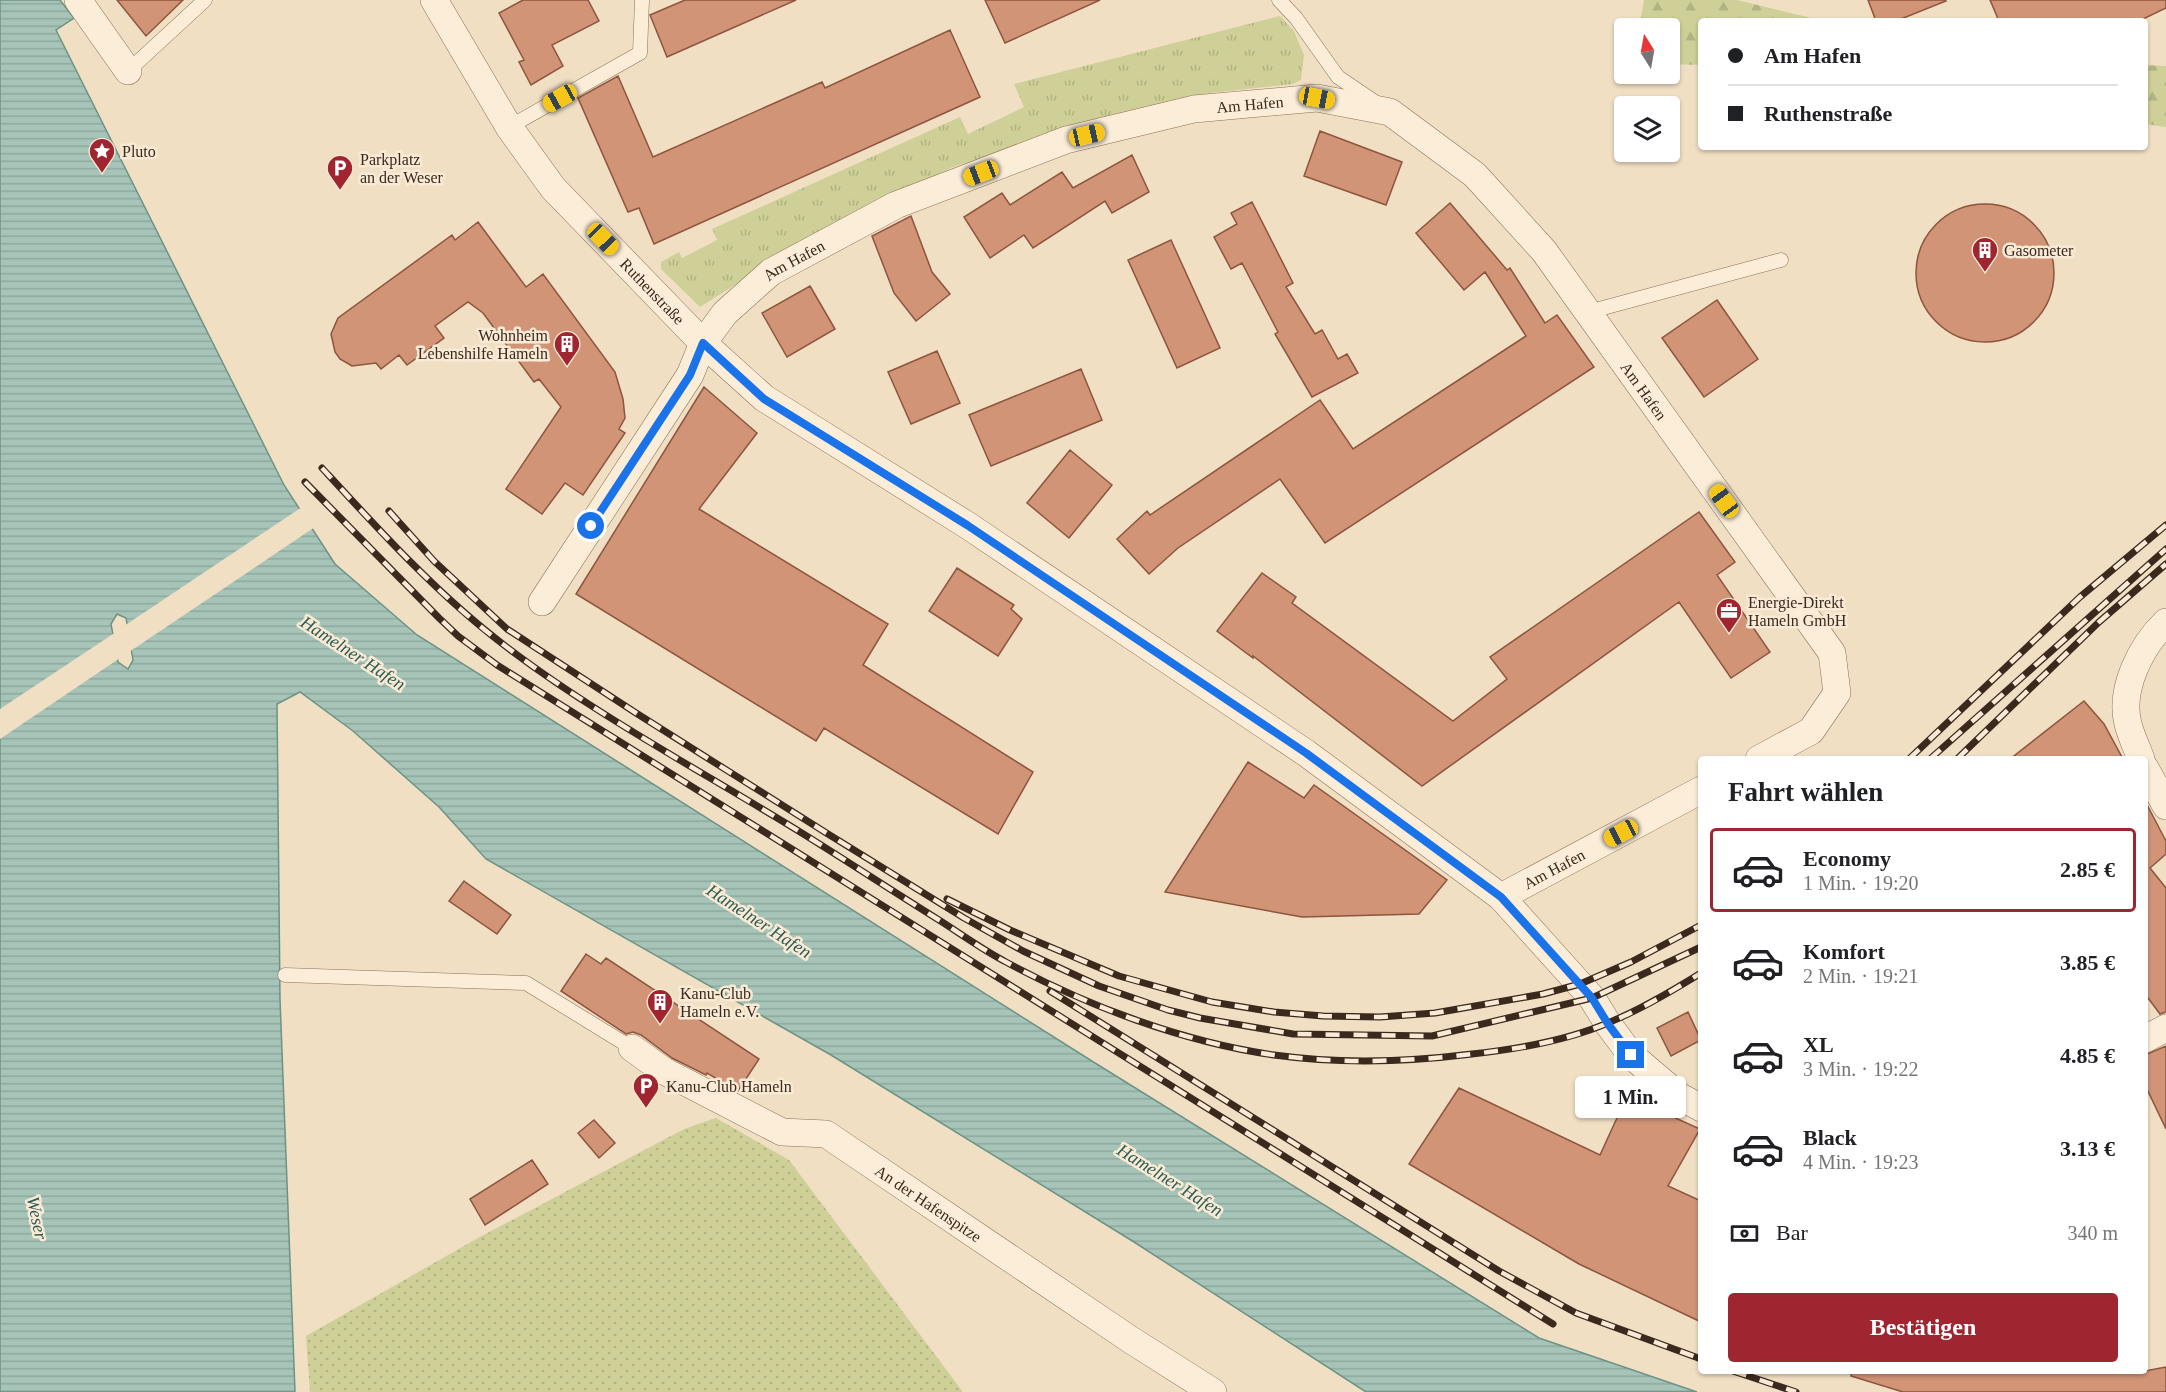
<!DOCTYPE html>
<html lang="de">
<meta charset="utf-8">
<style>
:root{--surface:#fff;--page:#f2f2f2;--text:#202124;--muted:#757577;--line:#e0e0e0;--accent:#9f2531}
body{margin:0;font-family:"Times New Roman",serif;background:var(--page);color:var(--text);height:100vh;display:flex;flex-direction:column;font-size:22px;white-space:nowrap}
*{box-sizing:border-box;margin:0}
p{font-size:20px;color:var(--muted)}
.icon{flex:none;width:33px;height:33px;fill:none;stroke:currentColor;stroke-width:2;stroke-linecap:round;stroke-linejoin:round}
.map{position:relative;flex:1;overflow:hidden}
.panel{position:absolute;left:1698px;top:756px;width:450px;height:618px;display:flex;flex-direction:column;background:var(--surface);border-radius:6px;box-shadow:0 2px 4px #0004}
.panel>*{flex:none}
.guide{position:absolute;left:1698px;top:18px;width:450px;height:132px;border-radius:6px;box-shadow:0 2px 4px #0004;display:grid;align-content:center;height:132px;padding:0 30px;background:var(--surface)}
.needle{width:39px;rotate:349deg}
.buttons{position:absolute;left:1614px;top:18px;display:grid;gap:12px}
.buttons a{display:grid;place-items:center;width:66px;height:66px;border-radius:6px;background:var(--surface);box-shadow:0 2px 4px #0004;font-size:30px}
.end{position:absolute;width:27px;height:27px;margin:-14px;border:8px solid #1a73e8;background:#fff;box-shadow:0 0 0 3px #fff}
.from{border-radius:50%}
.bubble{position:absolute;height:42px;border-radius:6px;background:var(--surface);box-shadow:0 2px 4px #0004;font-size:20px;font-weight:700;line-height:42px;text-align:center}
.car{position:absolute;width:18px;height:36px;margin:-18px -9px;border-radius:8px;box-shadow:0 0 4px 2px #0007;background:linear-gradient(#f5c518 24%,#345 0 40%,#f5c518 0 76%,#345 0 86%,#f5c518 0)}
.guide b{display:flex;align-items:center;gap:21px;height:57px;font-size:22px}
.guide b+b{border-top:2px solid var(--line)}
.guide i{width:15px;height:15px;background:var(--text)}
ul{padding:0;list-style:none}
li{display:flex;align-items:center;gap:18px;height:84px;margin:0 12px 9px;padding:0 18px;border:3px solid transparent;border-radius:6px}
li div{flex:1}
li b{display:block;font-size:22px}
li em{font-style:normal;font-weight:700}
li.on{border-color:var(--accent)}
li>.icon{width:54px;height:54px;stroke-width:1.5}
h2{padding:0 30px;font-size:27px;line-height:72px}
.pay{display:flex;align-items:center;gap:15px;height:66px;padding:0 30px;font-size:22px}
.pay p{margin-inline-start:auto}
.action{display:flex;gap:12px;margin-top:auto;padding:12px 30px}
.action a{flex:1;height:69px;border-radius:6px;background:var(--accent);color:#fff;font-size:24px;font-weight:700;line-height:69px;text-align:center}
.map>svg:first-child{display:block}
</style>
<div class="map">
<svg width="2166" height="1392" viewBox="0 0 2166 1392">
<defs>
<pattern id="grass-tufts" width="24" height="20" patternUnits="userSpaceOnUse" patternTransform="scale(1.5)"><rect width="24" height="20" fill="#ced097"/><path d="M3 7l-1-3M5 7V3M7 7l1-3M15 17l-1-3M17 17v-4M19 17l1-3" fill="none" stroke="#b2b382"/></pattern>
<pattern id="forest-firs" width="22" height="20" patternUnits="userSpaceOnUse" patternTransform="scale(1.5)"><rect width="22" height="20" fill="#ced097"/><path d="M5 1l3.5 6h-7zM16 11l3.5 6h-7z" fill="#b2b382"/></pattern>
<pattern id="garden-dots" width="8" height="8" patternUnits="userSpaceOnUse" patternTransform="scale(1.5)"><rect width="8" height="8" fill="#ced097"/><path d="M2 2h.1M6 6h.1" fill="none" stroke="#b2b382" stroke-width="1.8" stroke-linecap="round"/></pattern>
<pattern id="water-rules" width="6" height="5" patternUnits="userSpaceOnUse" patternTransform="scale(1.5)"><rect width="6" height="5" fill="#a6c4b8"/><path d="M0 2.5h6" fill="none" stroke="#90a89e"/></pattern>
</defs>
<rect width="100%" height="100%" fill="#f1dfc4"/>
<path fill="url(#grass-tufts)" d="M1280,16L1294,31L1304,55L1301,80L1293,84L1210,93L1092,122L953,167L860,211L787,252L700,307L661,269V262L679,252L682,258L717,240L712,229L960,117L968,134L1024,107L1014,84Z"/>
<path fill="url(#forest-firs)" d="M1644,0H1737L1824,21H1701V65L1670,64V28H1639Z
M2145,65L2166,66V127L2145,124Z"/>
<path fill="url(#garden-dots)" d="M716,1118L789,1160L963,1392H310L306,1336L478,1238L684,1129Z"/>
<path fill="url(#water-rules)" stroke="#6c9385" stroke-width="1.5" fill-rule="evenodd" d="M0,0H60L74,18L56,30L284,485L335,564L417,635L1095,1063L1539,1338L1697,1392H1366L1134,1242L831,1055L486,859L439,807L353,731L300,692L277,704L280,999L295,1392H0ZM117,614L126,618L133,660L128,669L118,662L111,624Z"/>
<path fill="#f1dfc4" d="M302,507L315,527L129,652L124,626Z
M116,632L120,658L0,739V709Z"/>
<path fill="#d19477" stroke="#8d553d" stroke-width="1.5" d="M117,0H183L146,36Z
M523,0H588L599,21L552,45L563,66L531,85L519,62L524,60L499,13Z
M685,0H796L667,57L650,15Z
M985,0H1100L1005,43Z
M1868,0H1945L1946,1L1896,21H1876Z
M1990,0H2166V8L2139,21H1999Z
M950,30L980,97L654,244L639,208L628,212L578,98L618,76L653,157L822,82L825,88Z
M1320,131L1402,162L1386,205L1304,176Z
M1132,155L1149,192L1112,213L1105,201L1033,248L1024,235L990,258L964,217L1002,193L1010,205L1062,172L1073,188Z
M1252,202L1293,283L1286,287L1315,334L1322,330L1338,359L1347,354L1358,373L1312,397L1275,334L1278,332L1242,263L1231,269L1214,237L1237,224L1231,213Z
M1450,203L1507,270L1510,268L1545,323L1557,315L1594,367L1325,543L1280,479L1178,548L1149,574L1117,539L1147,511L1150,515L1320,400L1353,449L1526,336L1485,272L1464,290L1416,233Z
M1916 273a69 69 0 1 1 138 0a69 69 0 1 1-138 0Z
M911,216L932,272L950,294L916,321L894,293L872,236Z
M478,222L526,287L543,274L615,372L623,399L625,418L619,429L625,433L583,495L565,483L542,514L506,489L561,407L539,379L534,382L483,313L468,302L435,326L444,338L407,365L399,355L381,369L376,363L352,366L340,359L335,352L331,334L338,318L452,235L455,240Z
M1171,240L1220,348L1177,368L1128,260Z
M810,286L835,329L787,357L762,313Z
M1717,300L1758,359L1704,397L1662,338Z
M937,351L960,403L911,424L888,372Z
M1081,369L1102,420L991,466L969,415Z
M704,387L757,433L699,509L888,624L863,665L1033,772L998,834L824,728L816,741L576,594Z
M1070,450L1112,485L1069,538L1027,503Z
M1699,512L1735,562L1717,575L1770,652L1731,678L1679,602L1422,786L1253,656V658L1217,631L1262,573L1296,597L1292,603L1453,721L1507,679L1490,657Z
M957,568L1014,605L1011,609L1022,619L998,656L929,611Z
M2084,701L2104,724L2123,759H2010Z
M1248,762L1304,798L1314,785L1447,880L1419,914L1302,917L1165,892Z
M2145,801L2166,841V854L2150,868L2166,888V1012L2160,1014L2145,994Z
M464,881L511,915L497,934L449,901Z
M586,954L601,964L606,958L759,1059L738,1091L707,1073L706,1075L672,1058L641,1035L633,1032L626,1034L561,991Z
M1688,1012L1701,1040L1671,1056L1657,1028Z
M2166,1046V1129L2145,1085V1055Z
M1459,1088L1600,1155L1627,1096L1700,1129L1668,1186L1701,1201V1322L1579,1264L1409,1164Z
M594,1120L615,1143L599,1158L578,1133Z
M532,1160L548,1184L485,1225L470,1199Z
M2166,1367V1392H1903L1851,1376L1852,1371H2145Z"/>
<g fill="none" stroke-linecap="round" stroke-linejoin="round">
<g stroke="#8d7059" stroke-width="15">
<path id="lane" d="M1279,0L1296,18L1338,77L1375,102
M128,71L205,0
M509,127L640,53L642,0
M1588,312L1781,260
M285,975L526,983L632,1048"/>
</g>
<g stroke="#8d7059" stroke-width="28">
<g id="street">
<path d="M78,0L128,71"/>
<path id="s1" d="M434,0L509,127L553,188L703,343L764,398L967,525L1306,753L1501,897L1592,998L1608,1024L1631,1055L1679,1096L1701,1108"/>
<path id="s2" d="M542,602L690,375L703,343L725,313L771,272L896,205L1066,140L1194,109L1317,98L1390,112L1475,175L1544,251L1832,653L1837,693L1811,731L1759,759"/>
<path d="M2141,759C2137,748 2131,736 2128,724C2119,689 2141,646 2166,622"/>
<path d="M2145,768L2166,806"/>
<path id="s3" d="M1501,897L1701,790"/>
<path d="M2145,1039L2166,1028"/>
<path id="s4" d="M632,1048L664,1071L782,1132L826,1134L1131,1340L1213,1392"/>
</g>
</g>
<use href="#lane" stroke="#fbedd8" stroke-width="14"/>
<use href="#street" stroke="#fbedd8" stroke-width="27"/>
<g stroke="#3c291e" stroke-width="7">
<path id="rail" d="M322,468C379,530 437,594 504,645C597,716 705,773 805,835C850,863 894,892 939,920C961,934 983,950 1006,962C1087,1006 1183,1042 1274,1055C1340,1064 1407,1062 1472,1054C1518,1049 1567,1041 1610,1022C1642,1009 1672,991 1701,973
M305,482L439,618L458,636L497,665L1553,1324
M389,511L434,561L507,629L636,713L828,834L964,918L1023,951L1099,986L1168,1010L1200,1018L1293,1034L1432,1036L1592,998L1701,947
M1909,759L2080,597L2166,525
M1930,759L2166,549
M1957,759L2099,622L2166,564
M947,899L1010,930L1119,976L1212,1002L1274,1012L1323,1016L1380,1017L1435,1013L1543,994L1580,984L1631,962L1701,925
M1050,991L1499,1271L1576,1313L1701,1359
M1733,1371L1796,1392"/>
</g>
<use href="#rail" stroke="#f8ead4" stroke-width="4.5" stroke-dasharray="14" stroke-linecap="butt"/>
</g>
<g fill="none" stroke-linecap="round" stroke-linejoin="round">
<path stroke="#1a73e8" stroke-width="8" d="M591,526L690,375L703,343L764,399L967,525L1306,753L1501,897L1592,998L1608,1024L1631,1055"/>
</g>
<defs>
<g id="sight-pin" transform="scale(1.35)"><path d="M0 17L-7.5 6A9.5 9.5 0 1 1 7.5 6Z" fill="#9f2531" stroke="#f8ead4"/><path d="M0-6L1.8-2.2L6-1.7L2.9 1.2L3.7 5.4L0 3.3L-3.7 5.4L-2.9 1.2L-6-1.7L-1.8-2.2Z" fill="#fff"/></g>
<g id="parking-pin" transform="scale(1.35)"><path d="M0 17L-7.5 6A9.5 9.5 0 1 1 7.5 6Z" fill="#9f2531" stroke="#f8ead4"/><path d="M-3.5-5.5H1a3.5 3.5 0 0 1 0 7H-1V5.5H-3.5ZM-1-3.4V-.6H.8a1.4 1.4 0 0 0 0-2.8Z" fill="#fff"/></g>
<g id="building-pin" transform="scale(1.35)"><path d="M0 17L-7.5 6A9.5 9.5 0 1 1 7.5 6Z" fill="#9f2531" stroke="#f8ead4"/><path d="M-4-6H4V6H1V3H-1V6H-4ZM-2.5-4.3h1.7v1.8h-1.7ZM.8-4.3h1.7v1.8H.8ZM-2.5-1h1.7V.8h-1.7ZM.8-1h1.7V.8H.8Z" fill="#fff"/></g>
<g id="office-pin" transform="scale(1.35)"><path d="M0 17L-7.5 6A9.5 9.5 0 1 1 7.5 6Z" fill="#9f2531" stroke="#f8ead4"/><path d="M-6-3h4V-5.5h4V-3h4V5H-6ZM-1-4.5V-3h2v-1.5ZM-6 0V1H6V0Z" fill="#fff"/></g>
</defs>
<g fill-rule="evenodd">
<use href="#sight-pin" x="102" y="151"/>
<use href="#parking-pin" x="340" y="168"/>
<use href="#building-pin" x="1985" y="250"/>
<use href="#building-pin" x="567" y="344"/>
<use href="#office-pin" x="1729" y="611"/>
<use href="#building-pin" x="660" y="1002"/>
<use href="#parking-pin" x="646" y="1086"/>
</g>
<g text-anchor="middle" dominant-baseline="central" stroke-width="5" stroke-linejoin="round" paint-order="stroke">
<g font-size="16" fill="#3c291e" stroke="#f8ead4">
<text stroke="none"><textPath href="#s2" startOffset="916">Am Hafen</textPath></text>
<text stroke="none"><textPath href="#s2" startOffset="430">Am Hafen</textPath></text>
<text stroke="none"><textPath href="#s1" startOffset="366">Ruthenstraße</textPath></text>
<text stroke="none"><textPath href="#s2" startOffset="1438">Am Hafen</textPath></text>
<text stroke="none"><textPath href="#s3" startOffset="60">Am Hafen</textPath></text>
<text stroke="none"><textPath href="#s4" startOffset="340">An der Hafenspitze</textPath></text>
</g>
<g font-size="16" fill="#3c291e" stroke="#f8ead4" text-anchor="start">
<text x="122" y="151">Pluto</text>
<text x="360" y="159">Parkplatz<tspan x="360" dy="18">an der Weser</tspan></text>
<text x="2004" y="250">Gasometer</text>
<text x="548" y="335" text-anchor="end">Wohnheim<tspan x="548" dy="18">Lebenshilfe Hameln</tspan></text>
<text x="1748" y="602">Energie-Direkt<tspan x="1748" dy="18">Hameln GmbH</tspan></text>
<text x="680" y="993">Kanu-Club<tspan x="680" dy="18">Hameln e.V.</tspan></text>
<text x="666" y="1086">Kanu-Club Hameln</text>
</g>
<g font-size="18" font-style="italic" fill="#2c5c55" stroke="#f8ead4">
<text transform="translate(353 653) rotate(33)">Hamelner Hafen</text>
<text transform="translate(759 921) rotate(33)">Hamelner Hafen</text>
<text transform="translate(1170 1180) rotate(32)">Hamelner Hafen</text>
<text transform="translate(37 1218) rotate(78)">Weser</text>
</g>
</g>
</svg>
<div class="buttons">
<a><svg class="needle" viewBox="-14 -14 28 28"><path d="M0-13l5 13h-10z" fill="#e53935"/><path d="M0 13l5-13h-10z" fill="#757577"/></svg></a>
<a><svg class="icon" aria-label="layers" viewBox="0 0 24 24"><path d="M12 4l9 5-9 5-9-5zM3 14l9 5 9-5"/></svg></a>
</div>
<i class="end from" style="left:591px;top:526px"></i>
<i class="end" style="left:1631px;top:1055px"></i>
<div class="bubble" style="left:1575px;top:1076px;width:111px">1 Min.</div>
<i class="car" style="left:560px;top:98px;rotate:241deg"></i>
<i class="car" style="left:1317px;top:98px;rotate:101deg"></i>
<i class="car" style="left:1087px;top:135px;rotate:77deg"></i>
<i class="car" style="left:981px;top:173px;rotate:249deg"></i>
<i class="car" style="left:603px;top:239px;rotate:136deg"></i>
<i class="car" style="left:1724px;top:501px;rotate:324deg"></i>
<i class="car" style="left:1621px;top:833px;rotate:242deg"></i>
<div class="guide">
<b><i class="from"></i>Am Hafen</b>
<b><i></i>Ruthenstraße</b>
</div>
<section class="panel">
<h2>Fahrt wählen</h2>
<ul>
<li class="on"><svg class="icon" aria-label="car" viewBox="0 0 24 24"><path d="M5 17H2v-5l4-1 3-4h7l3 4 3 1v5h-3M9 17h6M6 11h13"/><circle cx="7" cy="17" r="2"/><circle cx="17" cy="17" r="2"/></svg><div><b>Economy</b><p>1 Min. · 19:20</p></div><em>2.85 €</em></li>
<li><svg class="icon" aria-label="car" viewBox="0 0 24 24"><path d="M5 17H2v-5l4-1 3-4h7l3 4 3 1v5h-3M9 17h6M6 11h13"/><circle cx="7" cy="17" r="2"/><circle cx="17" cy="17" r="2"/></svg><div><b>Komfort</b><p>2 Min. · 19:21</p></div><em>3.85 €</em></li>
<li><svg class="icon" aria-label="car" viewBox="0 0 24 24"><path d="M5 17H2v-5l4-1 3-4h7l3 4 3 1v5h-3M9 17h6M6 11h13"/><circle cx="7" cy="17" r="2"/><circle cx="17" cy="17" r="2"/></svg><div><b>XL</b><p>3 Min. · 19:22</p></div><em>4.85 €</em></li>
<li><svg class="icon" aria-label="car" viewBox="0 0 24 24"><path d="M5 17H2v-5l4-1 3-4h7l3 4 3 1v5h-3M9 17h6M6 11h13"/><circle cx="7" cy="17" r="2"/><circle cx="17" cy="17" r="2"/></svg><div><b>Black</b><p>4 Min. · 19:23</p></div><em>3.13 €</em></li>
</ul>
<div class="pay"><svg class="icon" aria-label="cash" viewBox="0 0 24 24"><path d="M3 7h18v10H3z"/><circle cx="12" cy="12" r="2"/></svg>Bar<p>340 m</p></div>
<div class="action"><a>Bestätigen</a></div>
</section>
</div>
